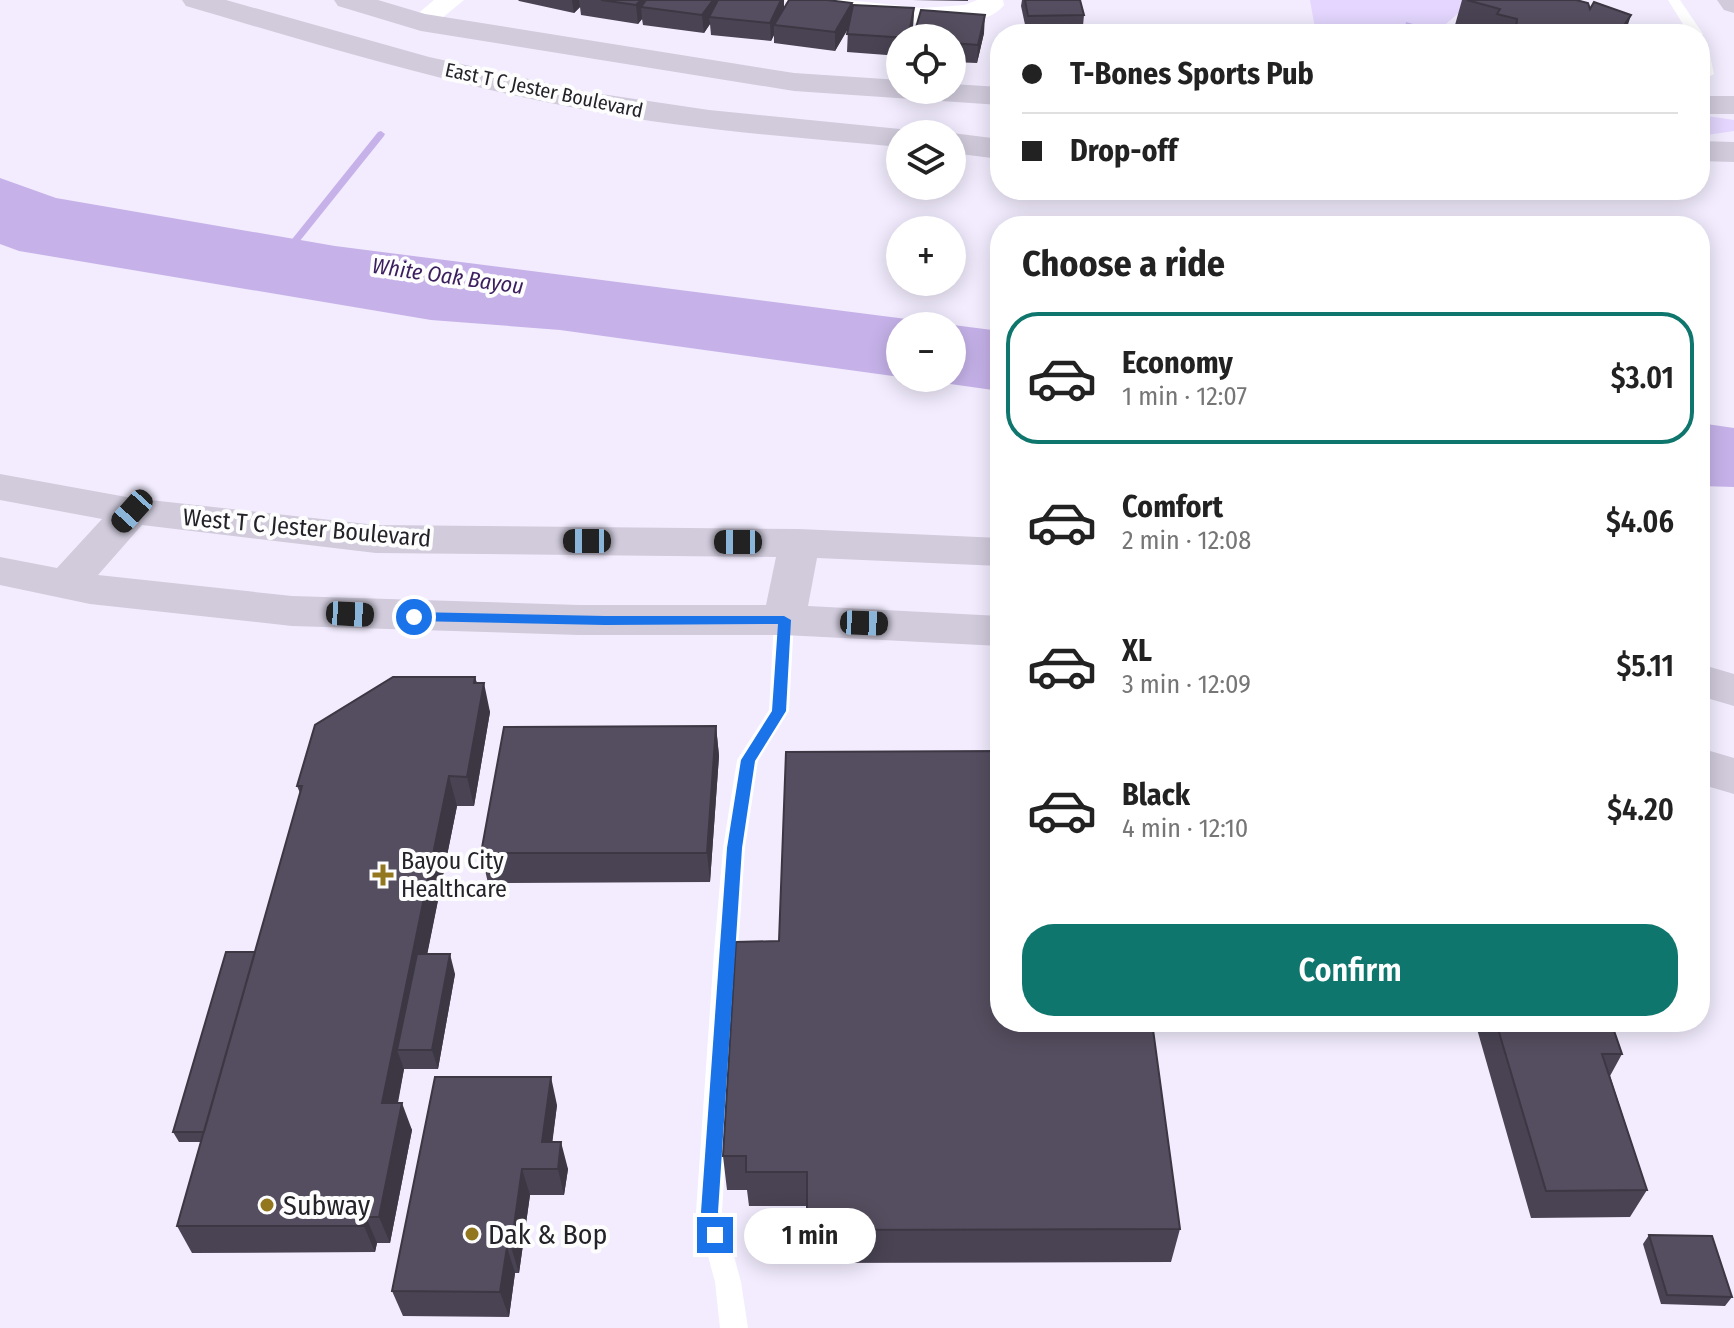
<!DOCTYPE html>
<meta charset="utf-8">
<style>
:root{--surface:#fff;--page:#f2f2f2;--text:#222;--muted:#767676;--line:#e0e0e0;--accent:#0f766e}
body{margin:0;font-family:"Fira Sans Condensed",sans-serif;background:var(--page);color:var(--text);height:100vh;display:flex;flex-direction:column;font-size:30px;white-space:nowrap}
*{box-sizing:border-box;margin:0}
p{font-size:26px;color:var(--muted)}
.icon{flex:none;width:44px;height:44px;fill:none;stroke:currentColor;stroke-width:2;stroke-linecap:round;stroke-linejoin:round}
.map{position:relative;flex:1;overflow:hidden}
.side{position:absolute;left:990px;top:216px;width:720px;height:816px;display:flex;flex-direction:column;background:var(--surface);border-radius:32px;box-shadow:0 4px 20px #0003}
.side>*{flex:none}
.guide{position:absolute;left:990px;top:24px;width:720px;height:176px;border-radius:32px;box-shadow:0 4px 20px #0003;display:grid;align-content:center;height:176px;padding:0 32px;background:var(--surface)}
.controls{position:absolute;left:886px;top:24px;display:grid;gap:16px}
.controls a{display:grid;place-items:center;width:80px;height:80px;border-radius:50%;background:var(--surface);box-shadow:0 4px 20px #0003;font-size:40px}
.end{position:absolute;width:36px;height:36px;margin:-18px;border:10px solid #1a73e8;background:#fff;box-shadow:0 0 0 4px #fff}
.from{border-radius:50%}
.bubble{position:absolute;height:56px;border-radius:28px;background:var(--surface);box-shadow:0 4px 20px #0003;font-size:26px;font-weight:600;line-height:56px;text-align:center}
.car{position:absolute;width:24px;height:48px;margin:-24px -12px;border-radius:10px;box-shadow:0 0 6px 2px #0007;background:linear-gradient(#222 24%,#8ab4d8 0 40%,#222 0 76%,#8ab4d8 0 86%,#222 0)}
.guide b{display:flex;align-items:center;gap:28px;height:76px;font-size:30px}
.guide b+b{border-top:2px solid var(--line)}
.guide i{width:20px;height:20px;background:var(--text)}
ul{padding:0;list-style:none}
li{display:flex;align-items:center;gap:24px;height:132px;margin:0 16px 12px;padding:0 16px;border:4px solid transparent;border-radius:32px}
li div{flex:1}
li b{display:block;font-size:30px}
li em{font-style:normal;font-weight:600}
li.active{border-color:var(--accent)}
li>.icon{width:72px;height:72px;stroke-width:1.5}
h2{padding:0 32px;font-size:36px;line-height:96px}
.primary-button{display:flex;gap:16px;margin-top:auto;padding:16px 32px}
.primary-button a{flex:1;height:92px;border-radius:32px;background:var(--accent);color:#fff;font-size:32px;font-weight:600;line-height:92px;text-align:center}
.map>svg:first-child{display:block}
</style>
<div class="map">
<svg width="1734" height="1328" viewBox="0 0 1734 1328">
<rect width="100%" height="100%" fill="#f2ecfe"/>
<path fill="#e4d6fe" d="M1310,0H1473L1446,24L1477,34H1316Z
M1700,115L1734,120V131L1700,136Z"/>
<path fill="#c6b2e9" d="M0,178L56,198L335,246L1000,331V391L908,378H952V326H900V377L560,330L431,320L19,251L0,244Z
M1700,423L1734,428V487L1700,486Z"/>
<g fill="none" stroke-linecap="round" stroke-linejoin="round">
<path fill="#c6b2e9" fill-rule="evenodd" d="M1406,22L1413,24L1412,34H1404Z
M381,131L385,134L384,136L291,252H285V248L378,132Z"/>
<path fill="#fff" fill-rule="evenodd" d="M1668,0H1680L1703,34L1701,37L1700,34H1689Z
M1700,38L1707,42L1714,74L1707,78L1700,73Z
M784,613L794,620L789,711L758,761L745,848L738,951L722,1212L741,1282L748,1328H720L715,1282L696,1212L714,951L723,848L737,760L769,710L774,620Z"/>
<path fill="#fff" fill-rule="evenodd" d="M434,0H464L430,28H412L408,22Z
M785,0H848L922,8L965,5L977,0H1003L1004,5C978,42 838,14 798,8L789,5Z"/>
<path fill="#d1cbdc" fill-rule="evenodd" d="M182,0H226L429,57L588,92L709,110L900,129L913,134H900V147C795,137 690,130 586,110C450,85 318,45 186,6Z
M334,0H378L425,14L794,73L900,80V90H952V84L1000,87V105L794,91L421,31L338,6Z
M1717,0H1734V13L1724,10Z
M1700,96H1734V114H1700Z
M952,133L1000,139V159L952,153Z
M1700,141L1734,142V162L1700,161Z
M0,474L132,498L376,525L799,529L1000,538V566L817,558L808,606L1000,616V646L784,635H579L292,626L90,604L0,585V557L57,568L102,519L0,500ZM142,525L376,553L776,557L766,605H579L292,596L98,575Z
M1700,664L1734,674V706L1700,696Z
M1700,748L1734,758V794L1700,784Z"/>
</g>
<path fill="#494353" d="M518,0H784V8L852,3V9L914,8L913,27L911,38H900V56L847,52L848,29L835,51L774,43V35L771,41L711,35L710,24L704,33L643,25L642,19L638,24L581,15L580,7L574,13L519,1Z
M912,0H968V1Z
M1022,0H1080L1084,15L1083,26L1086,34H1027L1021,6Z
M1462,0H1576L1590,9L1625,34H1487L1455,25Z
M984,33L977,63L952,62V38Z
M475,677L477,683L490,712L474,806H457L427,954L455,974L438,1069H404L398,1103L412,1130L390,1243H377L375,1252L192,1253L177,1226L201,1142H179L173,1132L255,952L300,793L297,786Z
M716,726L719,756L710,882L488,883L481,853Z
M736,942L1180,1229L1171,1262L809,1263L807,1206H749L747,1190H727L723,1156Z
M1475,1022H1611L1622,1054L1610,1076L1647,1190L1630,1217L1531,1218Z
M557,1105L552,1142L568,1169L564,1195H530L519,1273H515L509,1317L403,1316L392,1291Z
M1649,1235L1732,1297L1725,1306L1661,1304L1643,1244Z"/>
<path fill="#3c3743" d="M572,0H579L580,7L574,13Z
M641,0H659L641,7L642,19L638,24L636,5Z
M713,0H724L709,17L710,24L704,33L702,15Z
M781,0H784V13L774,25V35L771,41L770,23Z
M852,3V21L835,51V32Z
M914,8L913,27L911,38H908Z
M985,15L984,33L977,63L978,45Z
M1631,15L1625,34H1618Z
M475,677L481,700L484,683L490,712L474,806L467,777Z
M716,726L719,756L710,882L707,853Z
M449,776L457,806L408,1050H397L404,1069L392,1130L382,1103Z
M450,954L455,974L438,1069L432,1050Z
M551,1077L557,1105L549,1169L542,1142Z
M402,1103L412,1130L390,1243L379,1217Z
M561,1142L568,1169L564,1195L558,1169Z
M522,1169L530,1195L519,1273L511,1247Z
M366,1217L377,1243L375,1252L364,1226Z
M507,1247L515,1273L509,1317L500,1292Z"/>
<path fill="#554e60" stroke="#3c3743" stroke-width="2" d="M601,0H641L636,5Z
M646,0H713L702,15L641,7Z
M718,0H781L770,23L709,17Z
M789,0H827L852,3L835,32L774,25Z
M1025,0H1080L1084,15L1028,16Z
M1467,0H1576L1588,3L1590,9L1594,2L1631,15L1618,34H1536L1516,30L1517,19L1497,14L1500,9Z
M853,5L914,8L908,38L847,34Z
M921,10L985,15L978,45L952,43V38H913Z
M1084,26L1086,34H1030L1028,27Z
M393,677H475L474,683H484L467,777L449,776L382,1103H402L379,1217H366L364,1226H177L302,786H297L315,725Z
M716,726L707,853H481L504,727Z
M1000,751V1022H1152L1180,1229L807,1230V1172H746V1156H723L736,942L779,941L786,752Z
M226,952H255L204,1132H173Z
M417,954H450L432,1050H397Z
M1496,1022H1611L1622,1054H1602L1647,1190L1546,1191Z
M435,1077H551L542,1142H561L558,1169H522L511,1247H507L500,1292L392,1291Z
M1649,1235L1712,1236L1732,1297L1667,1295Z"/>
<path fill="#1a73e8" d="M414,612L605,616H784L791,620L786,711L755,761L742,848L718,1212L724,1235L721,1241H709L701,1212L727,848L741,760L772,711L778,624L605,625L414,621L407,617Z"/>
<g fill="#92771e" stroke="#fdfdfd" stroke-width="3">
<path d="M379 863h8v8h8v8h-8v8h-8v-8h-8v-8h8z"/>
<circle cx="267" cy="1205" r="8"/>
<circle cx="472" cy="1234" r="8"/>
</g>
<g text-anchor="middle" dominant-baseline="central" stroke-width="8" stroke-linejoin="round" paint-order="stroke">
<g font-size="20" fill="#25232a" stroke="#fdfdfd">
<text transform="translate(544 90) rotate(12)">East T C Jester Boulevard</text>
</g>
<g font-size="22" font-style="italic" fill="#3c1e5f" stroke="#fdfdfd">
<text transform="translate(448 276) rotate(8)">White Oak Bayou</text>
</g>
<g font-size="24" fill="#25232a" stroke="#fdfdfd">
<text transform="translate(307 528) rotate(5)">West T C Jester Boulevard</text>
</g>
<g font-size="24" fill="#25232a" stroke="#fdfdfd" text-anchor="start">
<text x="401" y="861">Bayou City<tspan x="401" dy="28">Healthcare</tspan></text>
</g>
<g font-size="28" fill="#25232a" stroke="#fdfdfd" text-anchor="start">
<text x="283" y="1205">Subway</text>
<text x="488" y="1234">Dak &amp; Bop</text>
</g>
</g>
</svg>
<div class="controls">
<a><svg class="icon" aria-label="locate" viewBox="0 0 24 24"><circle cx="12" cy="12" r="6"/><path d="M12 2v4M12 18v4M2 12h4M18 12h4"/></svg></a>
<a><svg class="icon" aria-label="layers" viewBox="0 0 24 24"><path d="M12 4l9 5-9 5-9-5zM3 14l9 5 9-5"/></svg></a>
<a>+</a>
<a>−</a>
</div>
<i class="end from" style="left:414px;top:617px"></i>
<i class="end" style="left:715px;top:1235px"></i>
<div class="bubble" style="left:744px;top:1208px;width:132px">1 min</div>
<i class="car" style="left:132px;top:511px;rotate:222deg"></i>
<i class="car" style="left:587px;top:541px;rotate:270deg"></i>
<i class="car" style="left:738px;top:542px;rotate:270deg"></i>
<i class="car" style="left:350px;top:614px;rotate:93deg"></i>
<i class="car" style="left:864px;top:623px;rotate:92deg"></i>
<div class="guide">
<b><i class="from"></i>T-Bones Sports Pub</b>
<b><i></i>Drop-off</b>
</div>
<section class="side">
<h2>Choose a ride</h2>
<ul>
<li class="active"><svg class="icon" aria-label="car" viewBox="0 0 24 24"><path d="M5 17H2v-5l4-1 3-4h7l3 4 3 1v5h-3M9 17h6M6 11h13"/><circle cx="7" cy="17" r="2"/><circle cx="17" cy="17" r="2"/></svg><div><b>Economy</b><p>1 min · 12:07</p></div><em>$3.01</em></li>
<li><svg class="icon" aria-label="car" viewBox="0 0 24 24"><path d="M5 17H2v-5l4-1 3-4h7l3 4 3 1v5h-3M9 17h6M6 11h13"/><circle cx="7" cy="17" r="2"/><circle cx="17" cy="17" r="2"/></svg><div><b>Comfort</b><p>2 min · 12:08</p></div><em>$4.06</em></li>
<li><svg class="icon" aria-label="car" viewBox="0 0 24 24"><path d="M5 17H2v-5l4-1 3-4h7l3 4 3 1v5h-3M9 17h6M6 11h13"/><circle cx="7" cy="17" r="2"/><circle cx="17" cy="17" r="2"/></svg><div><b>XL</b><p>3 min · 12:09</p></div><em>$5.11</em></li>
<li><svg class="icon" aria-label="car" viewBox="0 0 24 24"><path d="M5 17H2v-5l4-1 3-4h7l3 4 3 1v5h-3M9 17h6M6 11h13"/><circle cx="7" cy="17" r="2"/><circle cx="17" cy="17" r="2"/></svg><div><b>Black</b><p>4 min · 12:10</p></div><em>$4.20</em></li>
</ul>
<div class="primary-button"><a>Confirm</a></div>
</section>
</div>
